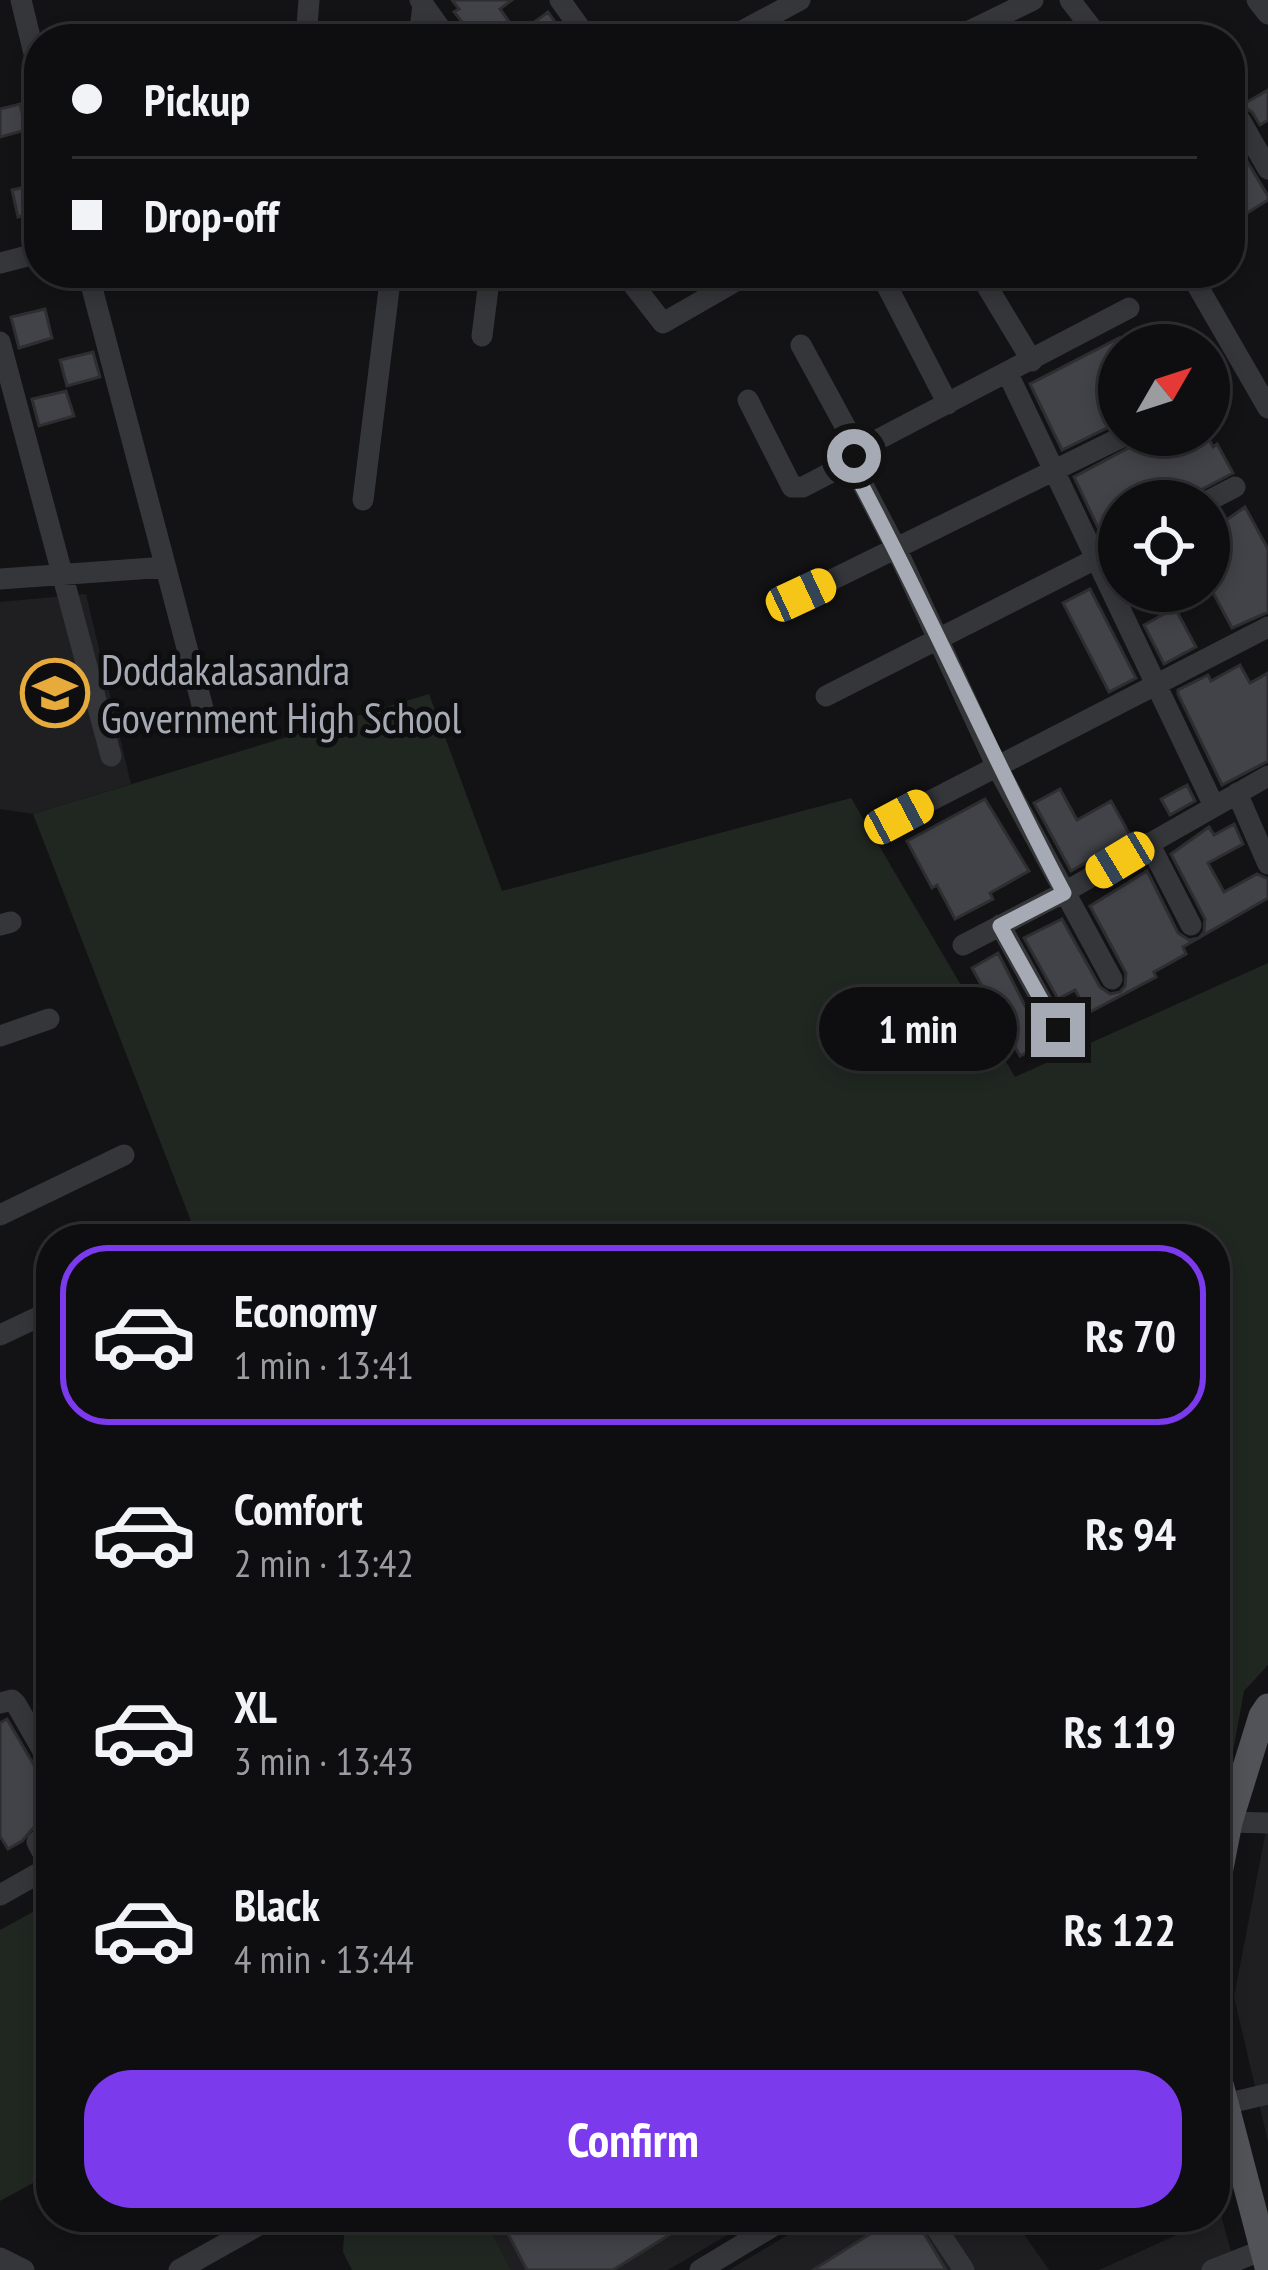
<!DOCTYPE html>
<meta charset="utf-8">
<style>
:root{--surface:#0e0e10;--page:#1c1c1e;--text:#f1f3f6;--muted:#9b9c9f;--line:#2e2e30;--accent:#7c3aed}
body{margin:0;font-family:"PT Sans Narrow",sans-serif;background:var(--page);color:var(--text);height:100vh;display:flex;flex-direction:column;font-size:45px;white-space:nowrap}
*{box-sizing:border-box;margin:0}
p{font-size:39px;color:var(--muted)}
.icon{flex:none;width:66px;height:66px;fill:none;stroke:currentColor;stroke-width:2;stroke-linecap:round;stroke-linejoin:round}
.map{position:relative;flex:1;overflow:hidden}
.details{position:absolute;left:36px;top:1224px;width:1194px;height:1008px;display:flex;flex-direction:column;background:var(--surface);border-radius:48px;box-shadow:0 6px 18px #0003,0 0 0 3px var(--line)}
.details>*{flex:none}
.top-card{position:absolute;left:24px;top:24px;width:1221px;height:264px;border-radius:48px;box-shadow:0 6px 18px #0003,0 0 0 3px var(--line);display:grid;align-content:center;height:264px;padding:0 48px;background:var(--surface)}
.needle{width:78px;rotate:51deg}
.fabs{position:absolute;left:1098px;top:324px;display:grid;gap:24px}
.fabs a{display:grid;place-items:center;width:132px;height:132px;border-radius:50%;background:var(--surface);box-shadow:0 6px 18px #0003,0 0 0 3px var(--line);font-size:60px}
.end{position:absolute;width:54px;height:54px;margin:-27px;border:15px solid #a6aab4;background:#111;box-shadow:0 0 0 6px #111}
.from{border-radius:50%}
.bubble{position:absolute;height:84px;border-radius:42px;background:var(--surface);box-shadow:0 6px 18px #0003,0 0 0 3px var(--line);font-size:39px;font-weight:700;line-height:84px;text-align:center}
.car{position:absolute;width:36px;height:72px;margin:-36px -18px;border-radius:15px;box-shadow:0 0 9px 3px #0007;background:linear-gradient(#f5c518 24%,#345 0 40%,#f5c518 0 76%,#345 0 86%,#f5c518 0)}
.top-card b{display:flex;align-items:center;gap:42px;height:114px;font-size:45px}
.top-card b+b{border-top:3px solid var(--line)}
.top-card i{width:30px;height:30px;background:var(--text)}
ul{padding:21px 0 0;list-style:none}
li{display:flex;align-items:center;gap:36px;height:180px;margin:0 24px 18px;padding:0 24px;border:6px solid transparent;border-radius:48px}
li div{flex:1}
li b{display:block;font-size:45px}
li em{font-style:normal;font-weight:700}
li.current{border-color:var(--accent)}
li>.icon{width:108px;height:108px;stroke-width:1.5}
.primary-button{display:flex;gap:24px;margin-top:auto;padding:24px 48px}
.primary-button a{flex:1;height:138px;border-radius:48px;background:var(--accent);color:#fff;font-size:48px;font-weight:700;line-height:138px;text-align:center}
.map>svg:first-child{display:block}
</style>
<div class="map">
<svg width="1268" height="2270" viewBox="0 0 1268 2270">
<rect width="100%" height="100%" fill="#131315"/>
<path fill="#1f1f22" d="M86,594L131,784L33,814L0,809V602Z
M1268,1820V2142L1234,1997Z
M1221,2215L1236,2270H1099Z
M484,2217H758L668,2270H511Z
M818,2217H1012L1049,2270H729Z"/>
<path fill="#202721" d="M429,694L502,891L851,798L1015,1077L1268,963V1665L1244,1691L1215,1849V1239H198L33,814Z
M51,1902V2173L0,2201V1930Z
M345,2217H484L511,2270H352L343,2252Z"/>
<path fill="#424348" stroke="#2e2e31" stroke-width="3" d="M452,0H512L500,9L518,34L548,12L567,39H476L454,12L459,9Z
M1268,90V120L1260,125L1252,112L1242,105Z
M20,104L26,130L0,137V109Z
M1230,133L1268,196V200L1239,218L1230,203Z
M39,184V211L18,217L12,190Z
M45,309L52,338L19,348L11,317Z
M1119,338V422L1062,450L1030,384Z
M93,352L100,377L67,386L60,360Z
M66,391L74,416L39,426L32,399Z
M1153,435H1207L1213,447L1217,444L1233,473L1180,501H1119V532L1103,538L1074,477Z
M1245,507L1268,549V612L1232,628L1209,585V532Z
M1090,589L1136,678L1109,692L1063,603Z
M1175,608L1196,647L1164,664L1144,625Z
M1240,665L1250,683L1268,673V761L1222,785L1178,694V690L1208,675L1211,681Z
M1187,785L1195,801L1170,815L1161,799Z
M1060,789L1077,820L1111,801L1131,837L1071,871L1034,803Z
M985,799L1029,871L990,893L993,899L955,919L937,885L932,888L907,841Z
M1234,824L1243,844L1208,863L1224,892L1257,874L1268,879V898L1183,947L1186,954L1154,972L1156,977L1088,1013L1075,990L1058,999L1024,938L1062,919L1100,987L1110,994L1120,992L1125,986L1126,973L1090,906L1147,871L1178,933L1189,940L1199,938L1204,932L1205,919L1171,854L1209,827L1214,835Z
M998,953L1044,1043L1020,1056L972,968Z
M7,1719L38,1772L51,1783V1815L41,1819L22,1841L8,1849L0,1836V1723Z
M499,2217H658L669,2235L613,2270H527Z
M897,2217H914L946,2270H813Z"/>
<g fill="none" stroke-linecap="round" stroke-linejoin="round">
<path stroke="#35363a" stroke-width="21" d="M21,0L39,74
M420,0L448,39
M560,0L588,39
M1070,0L1100,39
M1257,0L1268,14
M306,39L309,0
M419,39L423,4
M727,39L800,0
M953,39L1033,0
M1240,120L1268,169
M0,263L39,253
M88,273L205,716
M624,273L663,323L750,273
M979,273L1032,361
M1190,273L1268,408
M887,286L948,404
M482,336L490,273
M0,342L111,756
M801,345L858,450
M1008,374L1214,806
M748,400L792,487H803L851,462
M363,500L391,273
M1208,501L1235,487
M0,579L166,567
M801,595L1126,435
M826,696L1119,547
M1237,793L1268,864
M899,817L1268,627
M1149,843L1191,925
M0,925L11,922
M1000,925L1058,1030
M963,945L1063,893L1268,776
M1112,979L996,765L897,550L851,462L858,450L1129,308
M0,1036L49,1019
M0,1215L124,1155
M0,1335L51,1311
M0,1703L12,1700L16,1704L51,1765
M1229,1822L1268,1823
M0,1895L46,1869L47,1861L37,1842L51,1830
M1225,2104L1268,2094
M929,2217L964,2270
M0,2258L24,2270
M179,2270L273,2217
M700,2270L788,2217
M1212,2270L1263,2250"/>
<path stroke="#515358" stroke-width="27" d="M1215,1894L1229,1822L1262,1716L1268,1707
M1215,2065L1268,2267"/>
</g>
<g fill="none" stroke-linecap="round" stroke-linejoin="round">
<path stroke="#a6aab4" stroke-width="15" d="M854,456L853,469C928,608 990,753 1064,893L1000,926L1058,1030"/>
</g>
<defs>
<g id="school-ring" transform="scale(3.45)"><circle r="9.5" fill="#0e0e10" stroke="#e6ab3b" stroke-width="1.5"/><path d="M0-5L7-2L0 1L-7-2ZM-4 1L0 2.5L4 1V4Q0 6-4 4Z" fill="#e6ab3b"/></g>
</defs>
<g fill-rule="evenodd">
<use href="#school-ring" x="55" y="693"/>
</g>
<g text-anchor="middle" dominant-baseline="central" stroke-width="10" stroke-linejoin="round" paint-order="stroke">
<g font-size="42" fill="#a6aab4" stroke="#0e0e10" text-anchor="start">
<text x="101" y="669">Doddakalasandra<tspan x="101" dy="48">Government High School</tspan></text>
</g>
</g>
</svg>
<div class="fabs">
<a><svg class="needle" viewBox="-14 -14 28 28"><path d="M0-13l5 13h-10z" fill="#e53935"/><path d="M0 13l5-13h-10z" fill="#9b9c9f"/></svg></a>
<a><svg class="icon" aria-label="locate" viewBox="0 0 24 24"><circle cx="12" cy="12" r="6"/><path d="M12 2v4M12 18v4M2 12h4M18 12h4"/></svg></a>
</div>
<i class="end from" style="left:854px;top:456px"></i>
<i class="end" style="left:1058px;top:1030px"></i>
<div class="bubble" style="left:819px;top:987px;width:198px">1 min</div>
<i class="car" style="left:801px;top:595px;rotate:65deg"></i>
<i class="car" style="left:899px;top:817px;rotate:62deg"></i>
<i class="car" style="left:1120px;top:860px;rotate:239deg"></i>
<div class="top-card">
<b><i class="from"></i>Pickup</b>
<b><i></i>Drop-off</b>
</div>
<section class="details">
<ul>
<li class="current"><svg class="icon" aria-label="car" viewBox="0 0 24 24"><path d="M5 17H2v-5l4-1 3-4h7l3 4 3 1v5h-3M9 17h6M6 11h13"/><circle cx="7" cy="17" r="2"/><circle cx="17" cy="17" r="2"/></svg><div><b>Economy</b><p>1 min · 13:41</p></div><em>Rs 70</em></li>
<li><svg class="icon" aria-label="car" viewBox="0 0 24 24"><path d="M5 17H2v-5l4-1 3-4h7l3 4 3 1v5h-3M9 17h6M6 11h13"/><circle cx="7" cy="17" r="2"/><circle cx="17" cy="17" r="2"/></svg><div><b>Comfort</b><p>2 min · 13:42</p></div><em>Rs 94</em></li>
<li><svg class="icon" aria-label="car" viewBox="0 0 24 24"><path d="M5 17H2v-5l4-1 3-4h7l3 4 3 1v5h-3M9 17h6M6 11h13"/><circle cx="7" cy="17" r="2"/><circle cx="17" cy="17" r="2"/></svg><div><b>XL</b><p>3 min · 13:43</p></div><em>Rs 119</em></li>
<li><svg class="icon" aria-label="car" viewBox="0 0 24 24"><path d="M5 17H2v-5l4-1 3-4h7l3 4 3 1v5h-3M9 17h6M6 11h13"/><circle cx="7" cy="17" r="2"/><circle cx="17" cy="17" r="2"/></svg><div><b>Black</b><p>4 min · 13:44</p></div><em>Rs 122</em></li>
</ul>
<div class="primary-button"><a>Confirm</a></div>
</section>
</div>
